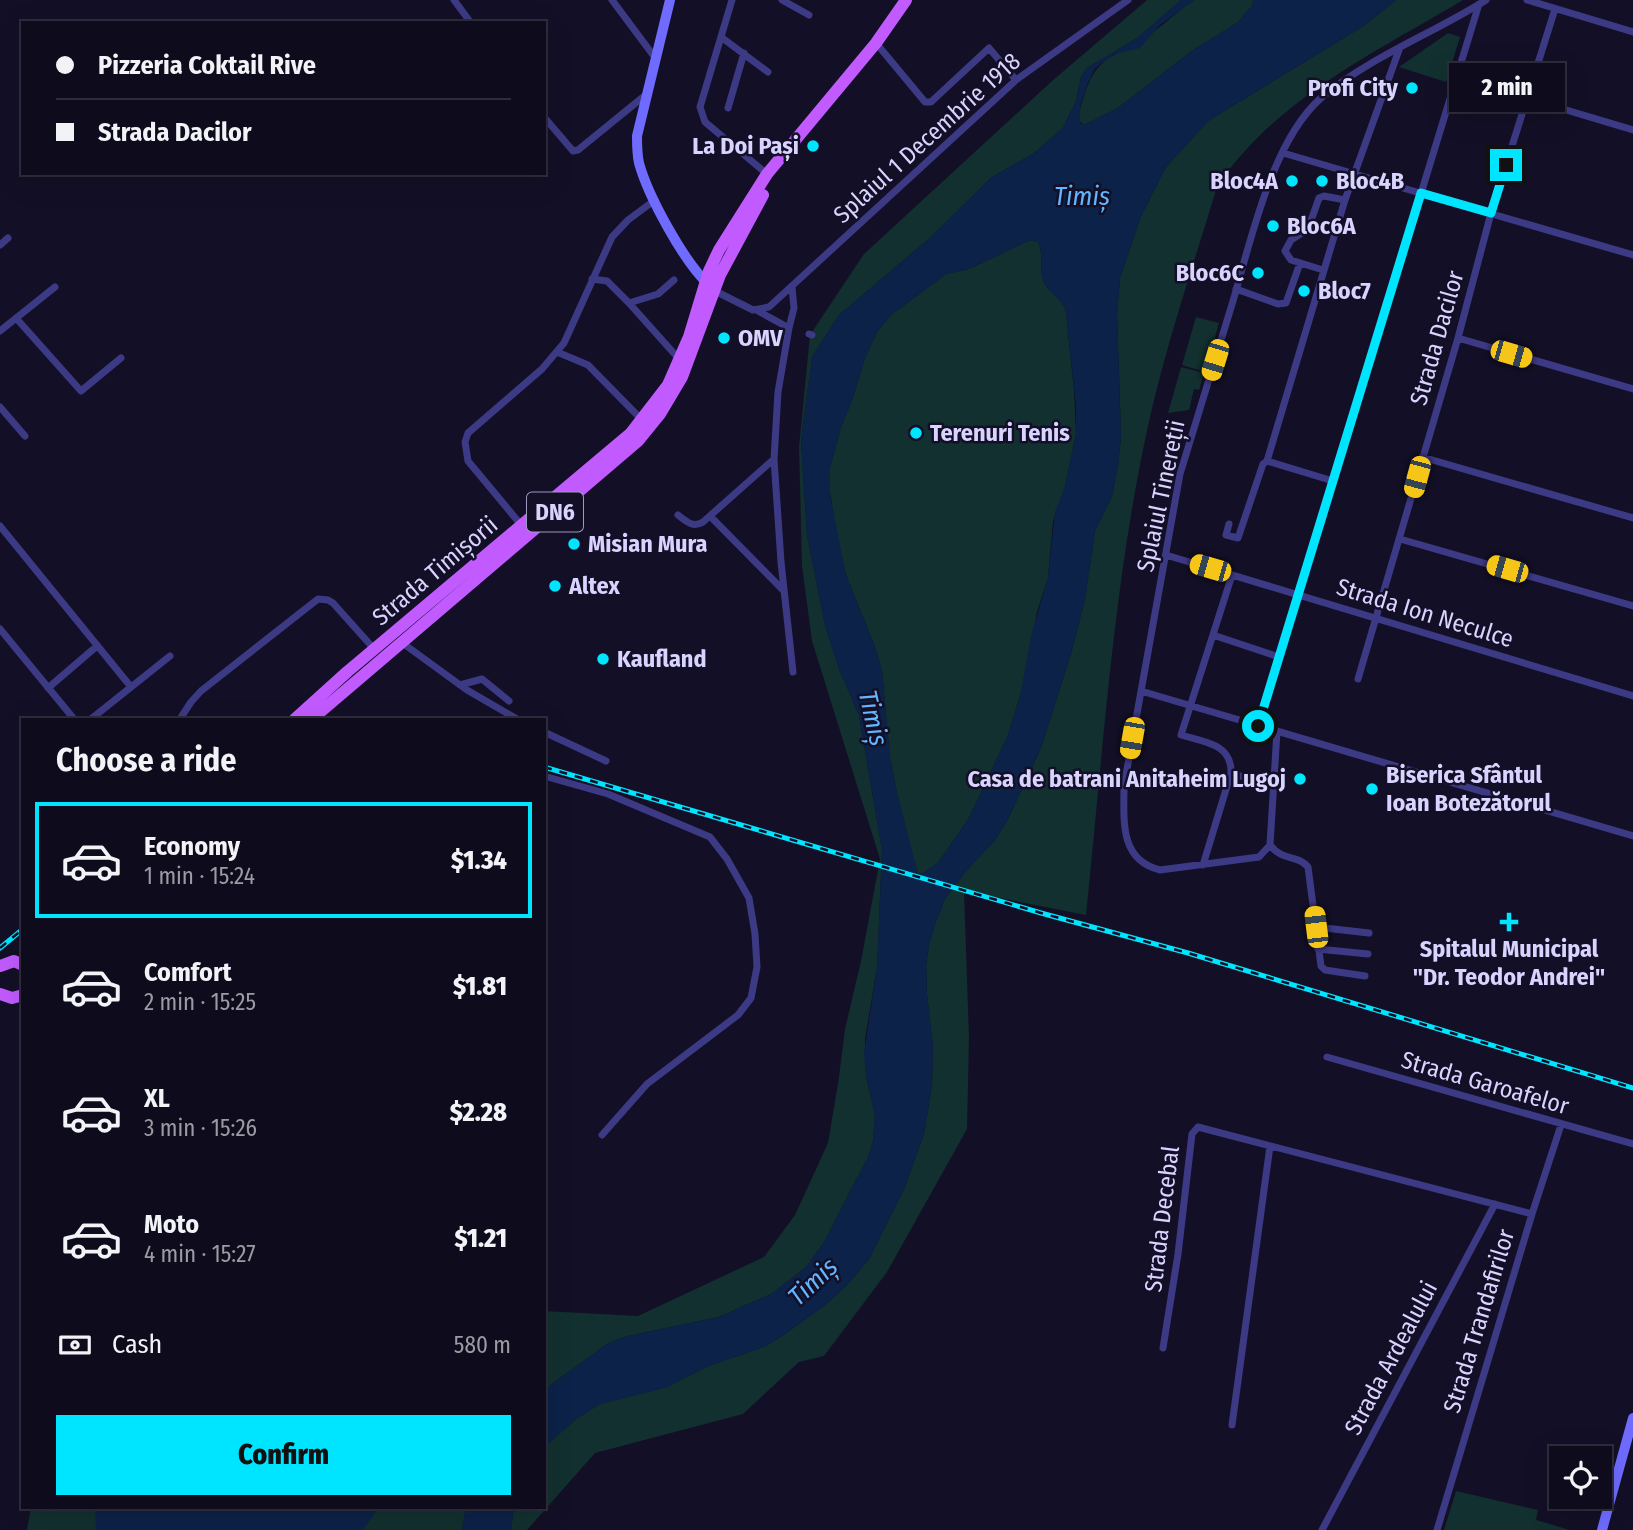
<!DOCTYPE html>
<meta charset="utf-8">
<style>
:root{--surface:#0e0b1c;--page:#1c1929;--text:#f1f3f6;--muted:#9b9ba3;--line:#2e2b3b;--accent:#00e5ff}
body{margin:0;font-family:"Fira Sans Condensed",sans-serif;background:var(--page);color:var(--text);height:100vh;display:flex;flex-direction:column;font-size:26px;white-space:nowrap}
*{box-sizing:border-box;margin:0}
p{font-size:23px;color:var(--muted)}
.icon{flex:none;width:38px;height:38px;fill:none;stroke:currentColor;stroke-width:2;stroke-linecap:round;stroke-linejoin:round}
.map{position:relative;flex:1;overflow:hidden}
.details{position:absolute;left:21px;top:718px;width:525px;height:791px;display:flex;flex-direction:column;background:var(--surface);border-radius:0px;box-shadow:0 7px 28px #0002,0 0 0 2px var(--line)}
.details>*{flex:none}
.hud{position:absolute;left:21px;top:21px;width:525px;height:154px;border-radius:0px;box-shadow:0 7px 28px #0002,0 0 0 2px var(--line);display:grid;align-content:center;height:154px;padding:0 35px;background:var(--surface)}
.fabs{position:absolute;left:1549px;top:1446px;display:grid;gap:14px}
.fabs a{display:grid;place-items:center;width:63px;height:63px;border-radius:0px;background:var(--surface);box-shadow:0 7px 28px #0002,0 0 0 2px var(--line);font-size:35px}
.end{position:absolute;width:32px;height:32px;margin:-16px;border:9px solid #00e5ff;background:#111;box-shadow:0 0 0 4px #111}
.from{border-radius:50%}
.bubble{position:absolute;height:49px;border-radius:0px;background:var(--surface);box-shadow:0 7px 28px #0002,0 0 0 2px var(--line);font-size:23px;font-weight:800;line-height:49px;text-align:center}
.car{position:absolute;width:21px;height:42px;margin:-21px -10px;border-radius:9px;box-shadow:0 0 5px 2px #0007;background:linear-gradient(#f5c518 24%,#345 0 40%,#f5c518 0 76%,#345 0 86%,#f5c518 0)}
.hud b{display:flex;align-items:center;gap:24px;height:66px;font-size:26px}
.hud b+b{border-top:2px solid var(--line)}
.hud i{width:18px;height:18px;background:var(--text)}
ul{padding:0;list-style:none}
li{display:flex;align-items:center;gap:21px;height:116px;margin:0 14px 10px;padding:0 21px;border:4px solid transparent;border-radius:0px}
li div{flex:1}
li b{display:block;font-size:26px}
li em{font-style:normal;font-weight:800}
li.current{border-color:var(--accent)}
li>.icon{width:63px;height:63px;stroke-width:1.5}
h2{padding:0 35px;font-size:32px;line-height:84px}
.pay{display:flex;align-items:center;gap:18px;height:77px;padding:0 35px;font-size:26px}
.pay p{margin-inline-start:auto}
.action{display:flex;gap:14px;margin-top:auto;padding:14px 35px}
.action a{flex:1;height:80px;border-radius:0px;background:var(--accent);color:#111;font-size:28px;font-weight:800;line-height:80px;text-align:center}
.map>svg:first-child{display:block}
</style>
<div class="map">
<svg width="1633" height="1530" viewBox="0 0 1633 1530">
<rect width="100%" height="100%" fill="#130f26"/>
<path fill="#12302f" d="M1147,0H1181L1139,37L1087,68L1081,77L1076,101L1063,128L1033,154L992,177L931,237L839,315L812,357L801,440L807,535L825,625L839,669L859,715L882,850L877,968L865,1039L866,1077L875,1115L873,1141L869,1155L823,1244L806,1267L773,1293L719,1317L623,1337L607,1344L544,1390V1311L638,1316L764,1257L795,1215L828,1143L839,1077L845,1029L861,961L880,859L812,641L802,566L799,447L810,335L864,254L1052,81Z
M1194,0H1254L1251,7L1237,23L1193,50L1118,108L1084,125L1080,122C1078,113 1081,105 1084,96C1097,52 1119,57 1152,33C1166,23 1179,10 1194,0Z
M1396,0H1463C1376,52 1274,100 1217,187C1193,266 1166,345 1148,426C1113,586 1103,752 1086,915L964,891L969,1037L967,1129L887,1272L824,1356L799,1362L743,1414L595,1453L527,1530H511L514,1507H544V1447L576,1419L600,1404L667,1387L708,1366L764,1347L785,1334L825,1305L847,1285L869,1259L904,1189L924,1134L932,1085L933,1046L927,995L926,967L929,944L936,921L945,899L966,871L995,840L1007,821L1041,748L1072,650L1085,599L1095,531L1112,496L1118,465L1121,437L1117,314L1120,278L1141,216L1166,167L1208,121L1365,25Z
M1448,33L1460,37L1446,82L1399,67Z
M1030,240L1038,242C1044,253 1039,268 1043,280C1048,294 1062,297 1066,312L1074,391L1076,434L1065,487L1053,521L1048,578L1037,612L1021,693L1008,735L969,818L938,863L922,874L917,873L897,793L890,758L882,671L875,647L846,575L836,530L829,486L830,468L841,427L852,400L865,358L877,332L891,315L946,274L969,269Z
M1196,317L1219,323L1205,372L1182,365Z
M1181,367L1204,373L1199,390L1194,389L1189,410L1168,413Z
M1456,1491L1538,1510L1536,1520L1570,1530H1444Z
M31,1507H466L462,1530H27Z"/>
<path fill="#0c2248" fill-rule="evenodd" d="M1181,0H1194L1160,25L1140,48L1114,54L1095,68L1087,85L1080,107V123L1084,125L1118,108L1193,50L1237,23L1251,7L1254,0H1396L1365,25L1208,121L1166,167L1141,216L1120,278L1117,314L1121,437L1118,465L1112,496L1095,531L1085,599L1072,650L1041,748L1007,821L995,840L966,871L945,899L936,921L929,944L926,967L927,995L933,1046L932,1085L924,1134L904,1189L869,1259L847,1285L825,1305L785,1334L764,1347L708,1366L667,1387L600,1404L576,1419L544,1447V1390L607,1344L623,1337L719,1317L773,1293L806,1267L823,1244L869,1155L873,1141L875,1115L866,1077L864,1053L877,968L882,850L859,715L839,669L825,625L807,535L801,440L812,357L839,315L931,237L992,177L1033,154L1063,128L1076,101L1081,77L1087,68L1139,37ZM1030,240L1038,242C1044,253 1039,268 1043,280C1048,294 1062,297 1066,312L1076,407V434L1065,487L1055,512L1048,578L1031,636L1021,693L1008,735L969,818L938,863L922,874L918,873L897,793L890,758L882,671L875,647L846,575L830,496V468L841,427L852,400L865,358L877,332L891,315L946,274L969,269Z
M95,1507H379L363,1530H96Z
M466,1507H514L511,1530H462Z"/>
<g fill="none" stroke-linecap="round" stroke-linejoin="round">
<path stroke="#3d3a85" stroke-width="7" d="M454,0L471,23
M612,0L656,59
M732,0L700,107L705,122L767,174
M782,0L809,15
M1527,0L1633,32
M721,37L768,72
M876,43L925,102H931L989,48L1016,80
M1526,98L1633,130
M728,108L744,53
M544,117L573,151L578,150L648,93
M1283,153L1633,255
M0,245L8,238
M1323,270L1291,260L1285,251L1291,240L1308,229L1319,198L1324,196L1345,200
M592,279L607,281L629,303L658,294L674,280
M1236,289L1278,304L1286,303L1300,263
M715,291L753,310L769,307L1016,80L1128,0
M629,303L679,359
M758,311L789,328L778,392L774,459L781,562L793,672
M16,318L81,391L121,358
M789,328L794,308L792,287
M0,331L55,287
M809,334L812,335
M1458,338L1633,389
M557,352L588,365L642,420
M0,407L25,436
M1422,457L1633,518
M1267,461L1333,481
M678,515C687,522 693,528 703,522L774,459
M710,516L783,590
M1229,524L1226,535L1238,538L1263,464L1267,461L1345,200L1399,50
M0,526L131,687
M522,526L468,461L465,442L468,433L542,369L564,343L612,237L628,220L655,200
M1400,539L1633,606
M1166,555L1633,696
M0,629L74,719
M1213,635L1279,657
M401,642L467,690L517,719
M1358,679L1458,338L1491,213L1555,9
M460,685L482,679L509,701
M48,688L97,646
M1141,691L1633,836
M91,719L170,656
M180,719L191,702L201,691L318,599L328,600L333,603L375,650
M1258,726L1479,4
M1277,731L1270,845L1259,857L1160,870C1119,860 1124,820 1124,786L1180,474C1198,416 1215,359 1233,301C1251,240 1272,141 1321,98C1368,58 1434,33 1486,0
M544,732L606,761
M1231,773L1274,787
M544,776L608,794L710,837L727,859L749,898L755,934L757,967L751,998L738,1015L647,1084L602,1135
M1270,845C1283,862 1297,854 1308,867L1321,966L1325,970L1365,976
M1203,865L1231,773C1232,744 1205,742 1181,735L1232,575
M1316,927L1369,933
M1318,949L1368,954
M1327,1057L1633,1144
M1163,1348L1178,1254L1192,1134L1198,1127L1532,1214
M1232,1425L1270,1146
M1322,1530L1495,1204
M1437,1530L1532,1214L1561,1125"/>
<path stroke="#6f6bff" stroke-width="10" d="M670,0L637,136C637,145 637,154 639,163C648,196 684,262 709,285
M1602,1530L1633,1418"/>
<path stroke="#c25bff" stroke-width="12" d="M295,719L347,672L631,433L668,385L689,337L709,271L719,250L767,174L876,43L906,0
M312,719L638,441L660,414L682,377L720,275L763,195
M0,966L14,961L23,965
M0,994L12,998L23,995"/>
<g stroke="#00e5ff" stroke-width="5">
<path id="rail" d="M544,767L1041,913L1188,953L1633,1088
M0,948L23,929"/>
</g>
<use href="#rail" stroke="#130f26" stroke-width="2.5" stroke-dasharray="8" stroke-linecap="butt"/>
</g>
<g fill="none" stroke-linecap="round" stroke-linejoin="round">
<path stroke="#00e5ff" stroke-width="9" d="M1258,726L1421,193L1491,213L1506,165"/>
</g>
<g fill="#00e5ff" stroke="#130f26" stroke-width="2.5">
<circle cx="1412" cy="88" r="7"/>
<circle cx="813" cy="146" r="7"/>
<circle cx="1292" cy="181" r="7"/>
<circle cx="1322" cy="181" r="7"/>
<circle cx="1273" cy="226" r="7"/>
<circle cx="1258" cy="273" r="7"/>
<circle cx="1304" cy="291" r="7"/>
<circle cx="724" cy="338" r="7"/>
<circle cx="916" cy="433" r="7"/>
<circle cx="574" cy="544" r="7"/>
<circle cx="555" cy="586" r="7"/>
<circle cx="603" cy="659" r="7"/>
<circle cx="1300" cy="779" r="7"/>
<circle cx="1372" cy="789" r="7"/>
<path d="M1505.5 911.5h7v7h7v7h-7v7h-7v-7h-7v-7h7z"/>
</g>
<g text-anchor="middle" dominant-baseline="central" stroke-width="5" stroke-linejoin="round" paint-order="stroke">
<rect fill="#130f26" stroke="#9e99be" stroke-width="2" x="527" y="492.5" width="56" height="39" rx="5"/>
<g font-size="23" font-weight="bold" fill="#d9d4ff">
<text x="555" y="512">DN6</text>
</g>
<g font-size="24" font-weight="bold" fill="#d9d4ff" stroke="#130f26" text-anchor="start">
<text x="1398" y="88" text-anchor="end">Profi City</text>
<text x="799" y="146" text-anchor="end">La Doi Pași</text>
<text x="1278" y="181" text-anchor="end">Bloc4A</text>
<text x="1336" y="181">Bloc4B</text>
<text x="1287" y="226">Bloc6A</text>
<text x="1244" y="273" text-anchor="end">Bloc6C</text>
<text x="1318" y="291">Bloc7</text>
<text x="738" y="338">OMV</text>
<text x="930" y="433">Terenuri Tenis</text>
<text x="588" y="544">Misian Mura</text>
<text x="569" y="586">Altex</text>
<text x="617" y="659">Kaufland</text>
<text x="1386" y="775">Biserica Sfântul<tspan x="1386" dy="28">Ioan Botezătorul</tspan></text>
<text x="1286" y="779" text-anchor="end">Casa de batrani Anitaheim Lugoj</text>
<text x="1509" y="949" text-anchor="middle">Spitalul Municipal<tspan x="1509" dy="28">"Dr. Teodor Andrei"</tspan></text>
</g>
<g font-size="24" fill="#d9d4ff" stroke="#130f26">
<text transform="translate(927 138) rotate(-42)">Splaiul 1 Decembrie 1918</text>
<text transform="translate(1437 338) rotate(-74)">Strada Dacilor</text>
<text transform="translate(1161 496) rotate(-78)">Splaiul Tinereții</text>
<text transform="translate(435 571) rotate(-40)">Strada Timișorii</text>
<text transform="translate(1425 613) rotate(17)">Strada Ion Neculce</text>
<text transform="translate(1485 1083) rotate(16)">Strada Garoafelor</text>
<text transform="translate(1162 1219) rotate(-83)">Strada Decebal</text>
<text transform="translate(1479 1321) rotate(-73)">Strada Trandafirilor</text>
<text transform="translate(1391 1358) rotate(-62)">Strada Ardealului</text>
</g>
<g font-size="26" font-style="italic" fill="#62b6ff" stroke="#130f26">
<text x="1082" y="196">Timiș</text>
<text transform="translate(873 718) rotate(77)">Timiș</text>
<text transform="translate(813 1282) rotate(-43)">Timiș</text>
</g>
</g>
</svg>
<div class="fabs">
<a><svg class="icon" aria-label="locate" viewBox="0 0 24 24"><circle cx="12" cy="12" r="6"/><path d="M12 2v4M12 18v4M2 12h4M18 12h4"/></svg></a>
</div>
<i class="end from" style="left:1258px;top:726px"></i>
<i class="end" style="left:1506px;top:165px"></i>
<div class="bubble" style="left:1449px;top:63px;width:116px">2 min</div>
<i class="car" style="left:1511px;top:354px;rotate:106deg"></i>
<i class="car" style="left:1215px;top:360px;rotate:197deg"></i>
<i class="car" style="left:1417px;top:477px;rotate:195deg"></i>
<i class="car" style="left:1210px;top:568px;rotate:286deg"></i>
<i class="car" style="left:1507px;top:569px;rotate:286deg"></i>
<i class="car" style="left:1132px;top:738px;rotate:190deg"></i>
<i class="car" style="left:1316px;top:927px;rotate:353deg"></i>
<div class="hud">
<b><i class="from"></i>Pizzeria Coktail Rive</b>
<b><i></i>Strada Dacilor</b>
</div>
<section class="details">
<h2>Choose a ride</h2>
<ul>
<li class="current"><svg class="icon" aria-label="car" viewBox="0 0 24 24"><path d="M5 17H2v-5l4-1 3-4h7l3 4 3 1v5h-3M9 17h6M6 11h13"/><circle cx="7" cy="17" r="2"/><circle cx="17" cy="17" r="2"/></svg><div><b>Economy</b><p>1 min · 15:24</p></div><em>$1.34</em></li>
<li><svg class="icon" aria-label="car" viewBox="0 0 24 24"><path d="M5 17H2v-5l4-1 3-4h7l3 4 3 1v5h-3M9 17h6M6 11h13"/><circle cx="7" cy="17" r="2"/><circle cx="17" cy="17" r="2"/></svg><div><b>Comfort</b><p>2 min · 15:25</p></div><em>$1.81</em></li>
<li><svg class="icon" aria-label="car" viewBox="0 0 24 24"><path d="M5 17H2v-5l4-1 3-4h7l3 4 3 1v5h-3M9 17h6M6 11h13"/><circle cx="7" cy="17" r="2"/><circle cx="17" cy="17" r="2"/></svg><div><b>XL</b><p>3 min · 15:26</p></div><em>$2.28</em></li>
<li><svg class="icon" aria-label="car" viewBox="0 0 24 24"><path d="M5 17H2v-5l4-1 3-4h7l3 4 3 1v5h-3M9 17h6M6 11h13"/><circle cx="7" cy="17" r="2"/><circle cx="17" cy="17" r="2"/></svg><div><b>Moto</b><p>4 min · 15:27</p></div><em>$1.21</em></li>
</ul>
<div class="pay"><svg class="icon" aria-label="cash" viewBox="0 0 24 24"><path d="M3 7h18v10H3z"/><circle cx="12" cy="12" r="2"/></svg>Cash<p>580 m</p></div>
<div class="action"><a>Confirm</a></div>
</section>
</div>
